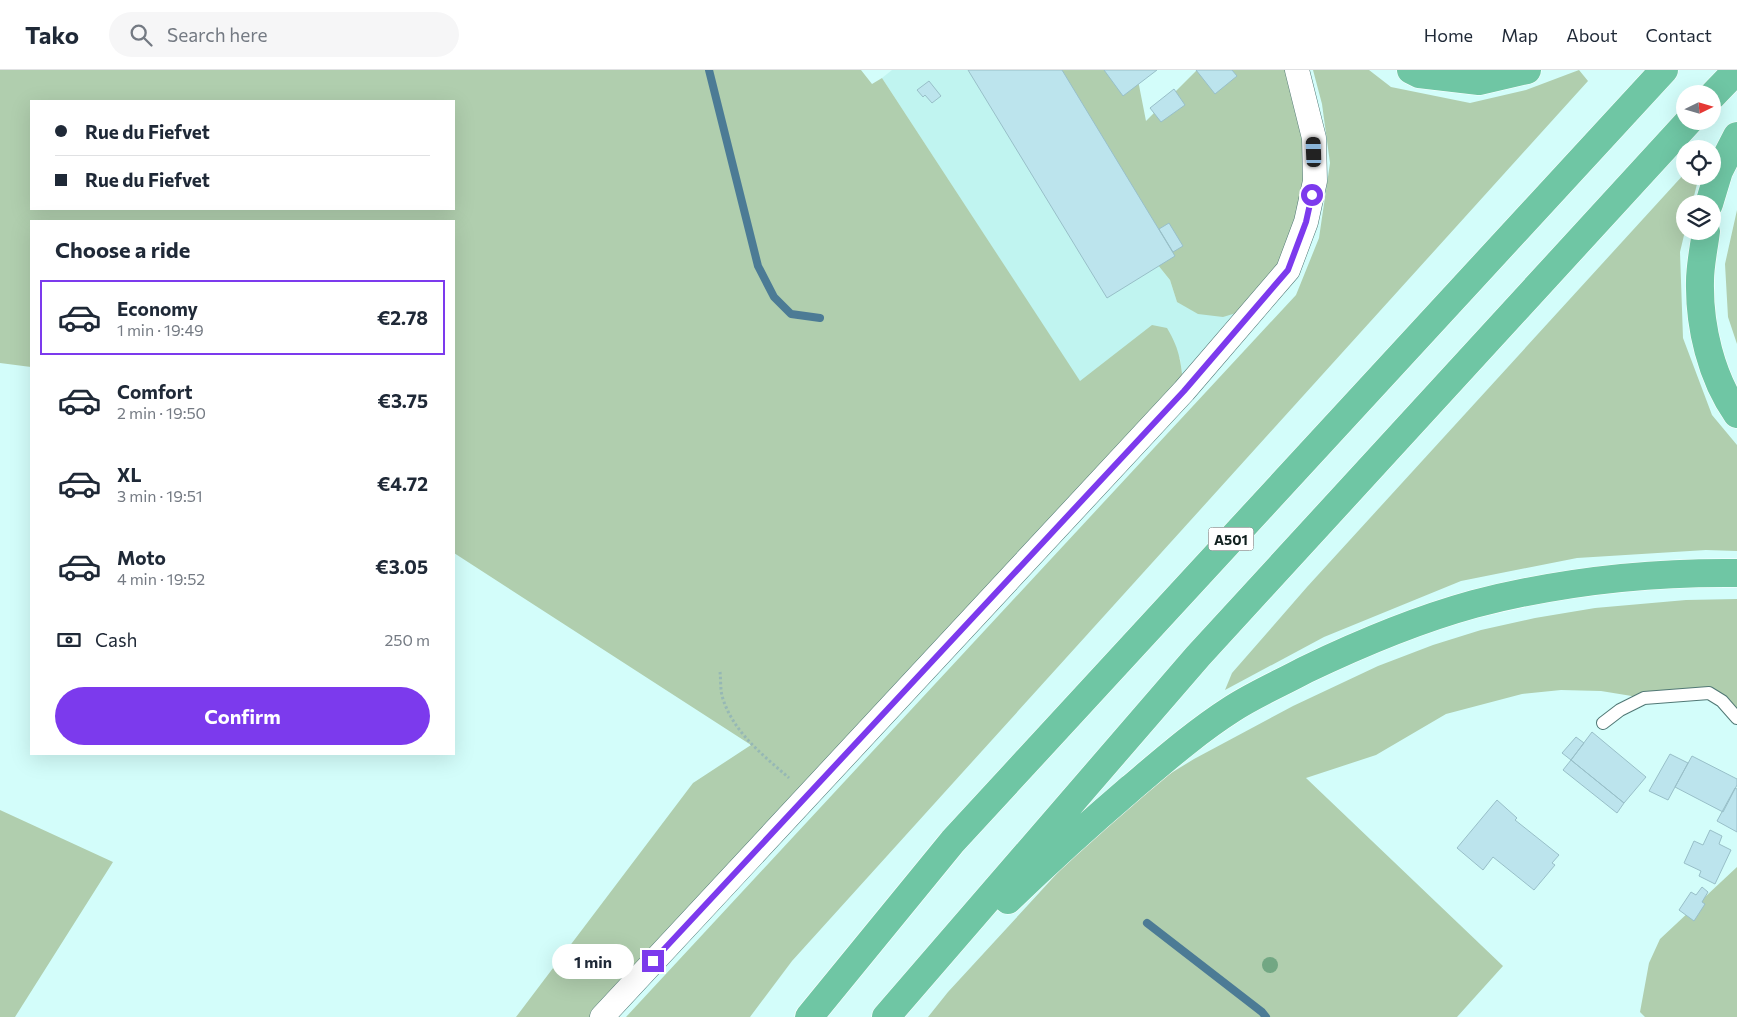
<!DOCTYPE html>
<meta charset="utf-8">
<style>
:root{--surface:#fff;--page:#f6f6f7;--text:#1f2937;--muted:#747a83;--line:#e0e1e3;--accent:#7c3aed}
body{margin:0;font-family:Commissioner,sans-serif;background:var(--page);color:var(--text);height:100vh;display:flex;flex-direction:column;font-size:19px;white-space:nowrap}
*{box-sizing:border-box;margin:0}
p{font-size:16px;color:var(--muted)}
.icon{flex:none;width:28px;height:28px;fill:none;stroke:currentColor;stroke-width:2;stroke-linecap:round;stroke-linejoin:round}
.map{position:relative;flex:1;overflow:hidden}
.drawer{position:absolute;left:30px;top:150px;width:425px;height:535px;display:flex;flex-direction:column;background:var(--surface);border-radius:0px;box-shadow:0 5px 20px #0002}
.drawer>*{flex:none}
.top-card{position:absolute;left:30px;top:30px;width:425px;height:110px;border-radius:0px;box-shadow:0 5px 20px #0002;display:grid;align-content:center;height:110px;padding:0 25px;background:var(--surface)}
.needle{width:32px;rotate:85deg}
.tools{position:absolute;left:1676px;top:15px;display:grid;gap:10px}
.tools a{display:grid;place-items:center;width:45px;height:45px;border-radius:50%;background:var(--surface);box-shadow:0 5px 20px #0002;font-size:25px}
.end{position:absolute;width:22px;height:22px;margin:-11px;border:6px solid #7c3aed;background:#fff;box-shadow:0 0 0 2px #fff}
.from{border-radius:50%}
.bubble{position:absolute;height:35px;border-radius:18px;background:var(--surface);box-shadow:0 5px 20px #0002;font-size:16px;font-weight:700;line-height:35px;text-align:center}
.car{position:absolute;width:15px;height:30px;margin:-15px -8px;border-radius:6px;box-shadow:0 0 4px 1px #0007;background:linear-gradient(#222 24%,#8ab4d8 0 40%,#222 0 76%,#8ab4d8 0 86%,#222 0)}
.top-card b{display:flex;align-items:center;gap:18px;height:48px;font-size:19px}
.top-card b+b{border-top:1px solid var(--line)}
.top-card i{width:12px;height:12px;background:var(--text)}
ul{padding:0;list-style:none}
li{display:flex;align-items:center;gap:15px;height:75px;margin:0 10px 8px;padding:0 15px;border:2px solid transparent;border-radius:0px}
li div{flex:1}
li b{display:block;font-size:19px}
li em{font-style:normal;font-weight:700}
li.selected{border-color:var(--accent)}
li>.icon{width:45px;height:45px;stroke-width:1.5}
h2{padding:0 25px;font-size:22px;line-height:60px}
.pay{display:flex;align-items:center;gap:12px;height:55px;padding:0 25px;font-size:19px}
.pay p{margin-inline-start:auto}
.button{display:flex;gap:10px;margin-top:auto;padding:10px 25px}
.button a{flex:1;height:58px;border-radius:30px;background:var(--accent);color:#fff;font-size:20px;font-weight:700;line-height:58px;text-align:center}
header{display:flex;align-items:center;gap:30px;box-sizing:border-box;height:70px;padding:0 25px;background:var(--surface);border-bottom:1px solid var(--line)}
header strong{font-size:24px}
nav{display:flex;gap:28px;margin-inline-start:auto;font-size:18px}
.search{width:350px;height:45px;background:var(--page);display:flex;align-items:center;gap:12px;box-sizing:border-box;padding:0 18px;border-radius:28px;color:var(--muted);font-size:19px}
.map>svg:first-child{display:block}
</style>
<header>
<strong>Tako</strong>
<div class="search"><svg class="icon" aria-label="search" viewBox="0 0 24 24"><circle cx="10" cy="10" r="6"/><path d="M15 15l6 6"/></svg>Search here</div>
<nav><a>Home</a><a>Map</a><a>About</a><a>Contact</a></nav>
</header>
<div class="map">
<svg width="1737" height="947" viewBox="0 0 1737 947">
<rect width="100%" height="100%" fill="#d3fdfa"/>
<path fill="#c0f4f0" d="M892,0H1001L1170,210L1177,232L1256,237L1184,321L1180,288L1080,312L882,8Z"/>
<path fill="#b0ceae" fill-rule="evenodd" d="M0,0H861L872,14L882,8L1080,311L1152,255L1167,258C1181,281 1181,295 1184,321L602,947H516L693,713L751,675L454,483V151H31V297L0,293ZM31,31H454V139H31Z
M1001,0H1136L1146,51L1197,0H1297L1314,68L1306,152L1256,237L1223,247L1198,244L1177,232L1170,210Z
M1313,0H1369L1391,17L1470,33L1526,20L1579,0L1588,11L792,891L750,947H626L1296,225L1319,168L1330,93L1322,34Z
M1685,103V106H1699L1692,134H1685V161L1680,182L1683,268L1712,345L1737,375V481L1706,480L1577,488L1461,511L1324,567L1225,620L1232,603L1307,517Z
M1737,140V274L1728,247L1725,194Z
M1737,529V648L1709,623L1644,628L1601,621L1561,620L1522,624L1446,644L1376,685L1306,708L1503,896L1457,947H928L948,922L1074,785L1145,719L1194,689L1293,636L1378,596L1433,575L1481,560L1535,548L1595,538L1686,530Z
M0,740L113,792L15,947H0Z
M1737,797V947H1645L1640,942L1649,893L1660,869Z"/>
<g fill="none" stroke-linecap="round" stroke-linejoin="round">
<path stroke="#4c7b95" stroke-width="8" d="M709,0L758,196L774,227L791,244L820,248
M1147,853L1262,942L1266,947"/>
</g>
<path fill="#bce4ed" stroke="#98bfc8" d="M968,0H1062L1175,186L1107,228Z
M1104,0H1157L1123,26Z
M1196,0H1232L1237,6L1215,24Z
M929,11L941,26L932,33L925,25L923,27L917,20Z
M1174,19L1185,35L1161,52L1150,38Z
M1169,153L1183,176L1173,182L1159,159Z
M1592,662L1646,707L1624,733L1571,690Z
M1576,667L1584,673L1571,690L1562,683Z
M1670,684L1688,693L1668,730L1649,721Z
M1692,686L1737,709V715L1723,742L1675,717Z
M1571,690L1624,733L1617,743L1563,700Z
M1735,718L1737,719V762L1717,751Z
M1497,730L1517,748L1515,750L1559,785L1552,793L1555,795L1534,820L1493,787L1483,800L1457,778Z
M1710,760L1722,766L1719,774L1731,780L1715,814L1699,806L1701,801L1684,793L1694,771L1703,775Z
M1702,817L1708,822L1702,832L1705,834L1694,851L1679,840L1691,822L1696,825Z"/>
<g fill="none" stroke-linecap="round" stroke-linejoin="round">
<g stroke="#517875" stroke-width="14">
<path id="service" d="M1603,653L1620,640L1644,628L1709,623L1722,631L1737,648"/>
</g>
<g stroke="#517875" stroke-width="25">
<path id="minor" d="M602,947L1184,321L1288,200L1306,152L1315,111L1314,68L1297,0"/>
</g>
<g stroke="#fff" stroke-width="29">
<path id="motorway" d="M1411,0L1419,4L1479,11L1527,0
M1712,26L1737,0
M1709,134L1719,101L1737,66
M1706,161C1704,178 1700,195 1700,211C1699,256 1711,307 1737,344
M1008,830C1048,791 1089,754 1131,718C1163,691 1196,662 1232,639C1255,624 1281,613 1305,600C1359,574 1416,550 1474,534C1559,512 1649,502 1737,503
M809,947L953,771L1664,0
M886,947L1198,586L1689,51"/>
</g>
<path stroke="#96b8b5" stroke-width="3" stroke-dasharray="2.5 2.5" stroke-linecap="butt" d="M720,602C721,610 720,621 723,629C734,663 763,685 789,708"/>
<use href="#service" stroke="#fff" stroke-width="12"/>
<use href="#minor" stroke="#fff" stroke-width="24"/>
<use href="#motorway" stroke="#6fc6a4" stroke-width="28"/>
</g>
<circle fill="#72a783" cx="1270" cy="895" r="8"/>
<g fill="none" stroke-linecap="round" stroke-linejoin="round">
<path stroke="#7c3aed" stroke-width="6" d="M653,891L1184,321L1288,200L1306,152L1312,125"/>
</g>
<g text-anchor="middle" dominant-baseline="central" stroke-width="5" stroke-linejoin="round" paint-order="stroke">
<rect fill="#fff" stroke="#586362" stroke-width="1" x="1208.5" y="457.5" width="45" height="23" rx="4"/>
<g font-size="14" font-weight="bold" fill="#10201f">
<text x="1231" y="469">A501</text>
</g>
</g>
</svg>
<div class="tools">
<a><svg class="needle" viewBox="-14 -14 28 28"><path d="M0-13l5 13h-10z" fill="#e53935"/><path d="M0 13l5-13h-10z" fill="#747a83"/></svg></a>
<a><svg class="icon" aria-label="locate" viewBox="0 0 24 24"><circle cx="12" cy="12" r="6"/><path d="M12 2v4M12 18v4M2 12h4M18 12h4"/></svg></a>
<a><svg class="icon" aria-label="layers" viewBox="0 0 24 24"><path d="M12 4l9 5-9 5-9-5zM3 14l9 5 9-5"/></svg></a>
</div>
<i class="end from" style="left:1312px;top:125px"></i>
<i class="end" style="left:653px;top:891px"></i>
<div class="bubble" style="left:552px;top:874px;width:82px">1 min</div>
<i class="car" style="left:1314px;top:82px;rotate:358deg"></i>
<div class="top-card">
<b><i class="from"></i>Rue du Fiefvet</b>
<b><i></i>Rue du Fiefvet</b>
</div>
<section class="drawer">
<h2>Choose a ride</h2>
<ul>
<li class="selected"><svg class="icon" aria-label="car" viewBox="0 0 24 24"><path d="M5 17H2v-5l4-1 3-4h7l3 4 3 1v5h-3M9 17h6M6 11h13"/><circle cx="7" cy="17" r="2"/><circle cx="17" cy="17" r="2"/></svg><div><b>Economy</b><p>1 min · 19:49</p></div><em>€2.78</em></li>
<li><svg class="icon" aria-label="car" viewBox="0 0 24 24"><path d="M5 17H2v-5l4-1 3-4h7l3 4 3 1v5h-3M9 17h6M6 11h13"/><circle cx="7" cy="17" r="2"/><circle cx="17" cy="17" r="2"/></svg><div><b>Comfort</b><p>2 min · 19:50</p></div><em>€3.75</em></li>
<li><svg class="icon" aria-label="car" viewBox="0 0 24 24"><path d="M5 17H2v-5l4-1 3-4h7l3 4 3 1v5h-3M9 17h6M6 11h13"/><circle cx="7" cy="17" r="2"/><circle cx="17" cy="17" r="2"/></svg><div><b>XL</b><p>3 min · 19:51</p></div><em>€4.72</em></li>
<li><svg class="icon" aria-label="car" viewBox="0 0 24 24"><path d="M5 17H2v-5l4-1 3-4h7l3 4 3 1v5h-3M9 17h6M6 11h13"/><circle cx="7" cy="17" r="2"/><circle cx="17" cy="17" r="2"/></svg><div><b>Moto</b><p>4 min · 19:52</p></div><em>€3.05</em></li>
</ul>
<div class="pay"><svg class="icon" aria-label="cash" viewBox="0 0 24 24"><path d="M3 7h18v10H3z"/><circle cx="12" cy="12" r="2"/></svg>Cash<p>250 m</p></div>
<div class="button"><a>Confirm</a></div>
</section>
</div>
